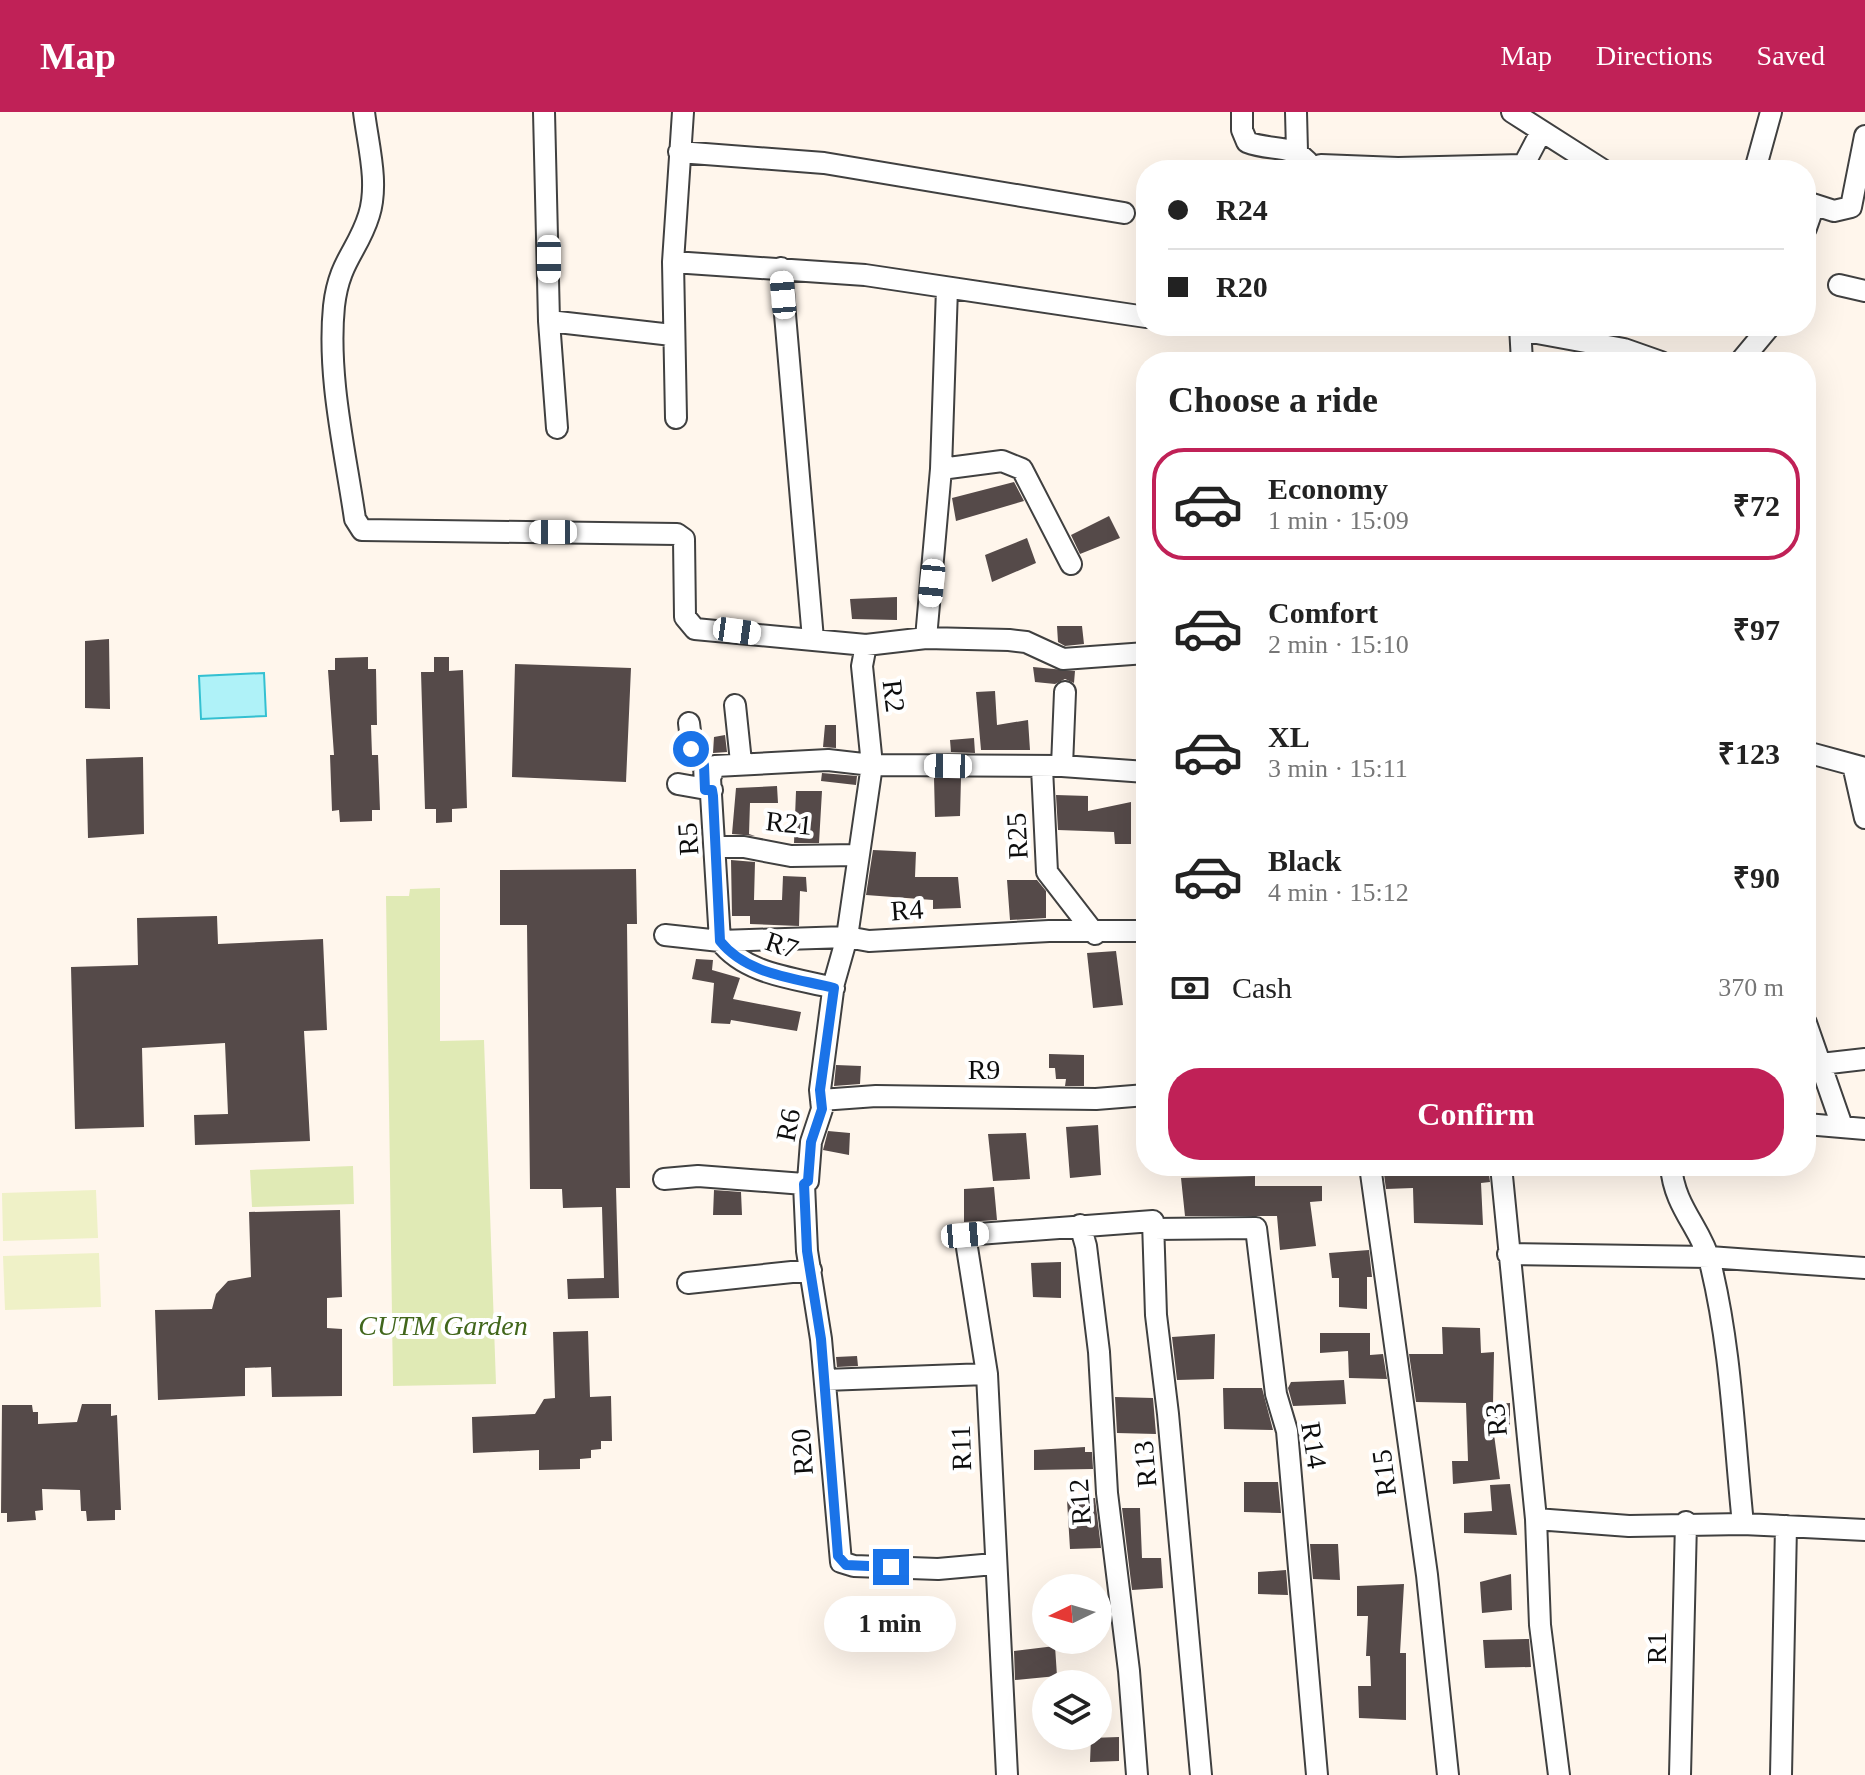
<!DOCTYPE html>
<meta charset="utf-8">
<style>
:root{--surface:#fff;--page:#f6f6f6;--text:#222;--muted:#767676;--line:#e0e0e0;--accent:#c02157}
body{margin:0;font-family:"Times New Roman",serif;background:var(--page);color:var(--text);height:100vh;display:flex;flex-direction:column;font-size:30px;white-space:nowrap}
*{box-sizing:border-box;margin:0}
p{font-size:26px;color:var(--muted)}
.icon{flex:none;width:44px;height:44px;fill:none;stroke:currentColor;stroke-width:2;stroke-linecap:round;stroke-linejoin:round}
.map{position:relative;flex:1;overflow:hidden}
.side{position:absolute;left:1136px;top:240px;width:680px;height:824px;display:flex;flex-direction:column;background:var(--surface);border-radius:32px;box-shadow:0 8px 32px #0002}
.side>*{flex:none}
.top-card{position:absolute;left:1136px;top:48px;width:680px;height:176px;border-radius:32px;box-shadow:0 8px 32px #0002;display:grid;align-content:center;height:176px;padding:0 32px;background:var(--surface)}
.needle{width:52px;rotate:265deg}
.tools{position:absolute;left:1032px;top:1462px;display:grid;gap:16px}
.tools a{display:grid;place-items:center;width:80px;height:80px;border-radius:50%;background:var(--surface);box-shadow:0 8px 32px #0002;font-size:40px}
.end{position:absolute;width:36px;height:36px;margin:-18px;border:10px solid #1a73e8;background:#fff;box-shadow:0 0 0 4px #fff}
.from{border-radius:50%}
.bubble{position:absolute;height:56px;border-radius:28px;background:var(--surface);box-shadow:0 8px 32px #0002;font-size:26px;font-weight:700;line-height:56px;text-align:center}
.car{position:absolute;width:24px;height:48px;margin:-24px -12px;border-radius:10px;box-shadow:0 0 6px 2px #0007;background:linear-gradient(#fff 24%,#345 0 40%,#fff 0 76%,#345 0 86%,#fff 0)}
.top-card b{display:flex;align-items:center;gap:28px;height:76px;font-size:30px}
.top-card b+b{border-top:2px solid var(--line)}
.top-card i{width:20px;height:20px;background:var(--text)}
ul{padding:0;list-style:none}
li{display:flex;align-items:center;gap:24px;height:112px;margin:0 16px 12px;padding:0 16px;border:4px solid transparent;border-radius:32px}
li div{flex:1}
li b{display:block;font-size:30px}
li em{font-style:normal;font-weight:700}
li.selected{border-color:var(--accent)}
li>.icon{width:72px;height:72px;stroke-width:1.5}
h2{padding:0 32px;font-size:36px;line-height:96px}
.pay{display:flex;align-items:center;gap:20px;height:88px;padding:0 32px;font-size:30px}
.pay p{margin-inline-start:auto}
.button{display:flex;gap:16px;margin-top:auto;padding:16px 32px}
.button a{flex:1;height:92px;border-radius:32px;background:var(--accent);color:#fff;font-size:32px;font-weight:700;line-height:92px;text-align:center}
header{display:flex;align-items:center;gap:48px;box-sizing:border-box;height:112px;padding:0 40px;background:var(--accent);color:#fff}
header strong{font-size:38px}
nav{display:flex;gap:44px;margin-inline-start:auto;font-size:28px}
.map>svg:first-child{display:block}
</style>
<header>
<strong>Map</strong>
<nav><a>Map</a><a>Directions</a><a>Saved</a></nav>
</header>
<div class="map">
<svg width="1865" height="1663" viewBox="0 0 1865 1663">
<rect width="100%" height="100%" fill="#fff6ec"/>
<path fill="#e0eab5" d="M440,776V929L484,928L496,1272L393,1274L386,784H409L410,777Z
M353,1054L354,1092L252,1095L250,1058Z"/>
<path fill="#eff1c7" d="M96,1078L98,1126L3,1129L2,1081Z
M99,1141L101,1195L5,1198L3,1144Z"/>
<path fill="#aff2f8" stroke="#34c0d1" stroke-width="2" d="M264,561L266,604L201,607L199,564Z"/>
<path fill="#554a49" d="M1014,370L1024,389L956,409L952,386Z
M1109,404L1120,426L1080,442L1071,423Z
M1027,426L1036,451L992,470L985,443Z
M897,485V508L852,507L850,487Z
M1057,514H1082L1084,532L1065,534L1058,530Z
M109,527L110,597L85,596V529Z
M368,545V557H376L377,613H371L372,643H378L380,698H372V709L340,710L339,698L332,699L330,643H334L328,558H335V546Z
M434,545H449V559L463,558L467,696L452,697V710L436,711V697H425L421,560H434Z
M515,552L631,556L626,670L512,665Z
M1033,555L1075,559L1074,571L1065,567L1055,572L1035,570Z
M995,579L997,613L1028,608L1030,638H981L976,580Z
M825,613H836V636L823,635Z
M725,623L727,640L713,641L714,625Z
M974,626L975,641L951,640L950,628Z
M143,645L144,722L88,726L86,647Z
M822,661L857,664L856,673L821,669Z
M934,666H961L960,704L935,705Z
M777,674L778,691H750L749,722L755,724L732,722L736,676Z
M796,679H822L819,731H794Z
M1056,683L1088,684V699L1131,690V732H1115L1114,720L1058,718Z
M873,738L916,740L915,765H958L961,796L933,797V788L866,783Z
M731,748L755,750L754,788H782L783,764L806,765L807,780L800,779L799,814L750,812V804H732Z
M636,757L637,812H627L630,1076H616L619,1186L568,1187L567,1167L604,1166L602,1095L563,1096L562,1077H530L527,813H500V758Z
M1007,768H1037L1046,779V806L1010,808Z
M217,804L218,832L323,827L327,918L304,919L310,1029L195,1033L194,1003L228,1002L225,931L142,936L144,1015L75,1017L71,855L138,853L137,806Z
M1116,839L1123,893L1093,896L1087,841Z
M696,847L713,848L712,858L740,866L733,887L801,900L797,919L731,908L730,912L711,911L714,871L692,867Z
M1049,942L1084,943V974H1065L1066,967H1056L1055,956H1049Z
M836,953L861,954L860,972L834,974Z
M1098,1013L1101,1063L1070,1066L1066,1015Z
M828,1019L850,1021L849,1043L823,1038Z
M1026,1021L1030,1067L993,1069L988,1022Z
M1404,1054H1488L1490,1070L1481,1071L1483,1113L1414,1111L1413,1076L1386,1077L1383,1055Z
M1255,1064V1074H1322V1089L1310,1090L1316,1134L1280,1138L1277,1104H1185L1181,1066Z
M994,1075L997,1108L964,1110V1077Z
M714,1078L741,1080L742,1103H713Z
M340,1098L342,1185L327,1186V1216L342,1217V1284L272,1285L271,1255L245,1256V1284L158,1288L155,1198L212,1197L216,1182L228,1169L251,1165L249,1100Z
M1369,1138L1372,1165H1367V1197L1339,1195V1166H1332L1329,1141Z
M1061,1150V1186L1033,1185L1031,1151Z
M1442,1215L1480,1216L1481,1241L1494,1240L1493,1292L1510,1291V1314L1493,1315L1500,1367L1453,1372L1452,1349H1468L1466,1291L1416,1290L1409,1242H1443Z
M588,1219L590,1285L611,1284L612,1329H601V1337L591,1338V1346L580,1347V1357L539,1358V1338L473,1341L472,1305L535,1302L544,1287L555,1286L553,1220Z
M1320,1221H1370V1243L1383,1242L1387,1267L1349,1266L1348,1239L1320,1241Z
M1215,1222L1214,1267L1177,1268L1172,1225Z
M857,1244L858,1254L837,1255L836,1245Z
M1344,1268L1346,1292L1293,1294L1288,1276L1291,1270Z
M1223,1276H1262L1273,1318L1224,1317Z
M1115,1285L1153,1286L1156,1322L1117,1321Z
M82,1292H111V1304L117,1303L121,1398H115V1408L87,1409L86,1399H81L80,1378L42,1377L43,1398L35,1399L36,1408L7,1410V1401H1L2,1293H32L33,1300H38V1312L77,1310Z
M1085,1335V1340H1092L1093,1357L1034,1358V1338Z
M1244,1370H1278L1281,1401L1244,1400Z
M1510,1372L1517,1423L1464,1421V1401L1492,1399L1490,1373Z
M1095,1386L1101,1436L1070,1437L1067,1388Z
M1122,1396H1140L1142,1446H1161L1163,1476L1132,1478Z
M1310,1432H1338L1340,1468L1313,1467Z
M1286,1458L1288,1483L1258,1482V1460Z
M1511,1462L1512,1498L1482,1501L1480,1470Z
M1404,1472L1400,1541H1406V1608L1359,1606L1358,1574H1371L1370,1544H1366L1368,1504H1357V1474Z
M1529,1527L1531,1555L1485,1556L1483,1528Z
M1055,1534L1057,1564L1015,1568L1014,1539Z
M1119,1625V1649L1090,1650L1091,1626Z"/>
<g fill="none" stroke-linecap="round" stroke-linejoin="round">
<g stroke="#404040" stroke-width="24">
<path id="minor" d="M364,0C368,33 379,71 369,103C358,139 339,149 334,194C327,264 345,338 355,407L362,418L677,422L684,427L685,505L695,517L866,533L926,526L1009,528L1026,530L1063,547L1146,541
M544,0L549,209L557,316
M1242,0V18L1247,30C1272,40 1293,30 1311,54
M1296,0L1297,39
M1512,0L1603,58
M679,40L824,51L1124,101
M1306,58L1321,53L1398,56L1522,53
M1521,58L1541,20
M1755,58L1771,0
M1806,90L1834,99L1851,95L1865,24
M1806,116L1814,93
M673,150L865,163L1146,205
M781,156L813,527
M1839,173L1865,179
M549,209L672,223
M1520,214L1522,250
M1521,218L1624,237L1661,250
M1740,250L1770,214
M676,306L673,150L683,0
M941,357L1002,349L1022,357L1071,452
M926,526L941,357L947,176
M866,533L862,554L872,653L1062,654L1146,660
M735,593L741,650
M689,611L693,645L704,653L705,674
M1806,640L1865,656
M1853,653L1865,706
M1062,654L1065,580
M1042,656L1047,760L1095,822
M678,672L712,678
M716,735H744L791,744L857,743
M665,823L720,829C746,863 795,866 834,876
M1806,911L1842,1014
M1821,952L1865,947
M821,988L876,984L1096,987L1146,983
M1806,1012L1865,1017
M1370,1054L1427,1463L1448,1663
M1501,1054L1536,1407L1629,1414L1743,1412C1734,1325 1731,1234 1710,1150C1701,1116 1674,1095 1671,1054
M664,1067L698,1064L804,1072L808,1069L811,1030L822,997L820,978L834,871L847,825L720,829L710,666L715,654L828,648L872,653L847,825L869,829L1049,819H1146
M804,1072L807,1139L821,1227L841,1450L854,1454L938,1457L994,1452
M1080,1113L1086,1134L1099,1240L1107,1381L1129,1559L1137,1663
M1153,1117L1256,1116L1276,1282L1287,1319L1317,1663
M1508,1142L1709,1145L1865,1156
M688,1171L811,1158
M825,1268L987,1262
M1536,1407L1540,1513L1559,1663
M1743,1412L1865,1418
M1007,1663L987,1262L965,1123L1153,1109L1156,1203L1168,1302L1201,1663
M1680,1663L1686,1410
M1781,1663L1786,1414"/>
</g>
<use href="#minor" stroke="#fff" stroke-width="20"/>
</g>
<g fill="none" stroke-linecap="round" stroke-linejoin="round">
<path stroke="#1a73e8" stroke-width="10" d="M691,637L693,645L704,653L705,678H712L713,684L720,829C747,863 795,866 834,876L820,978L822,997L811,1030L808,1069L804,1072L807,1139L821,1227L838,1444L846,1453L891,1455"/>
</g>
<g text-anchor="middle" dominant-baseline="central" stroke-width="8" stroke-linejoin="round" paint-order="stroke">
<g font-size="28" fill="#0d0d0d" stroke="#fff">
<text transform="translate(894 584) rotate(83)">R2</text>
<text transform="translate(789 711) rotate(6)">R21</text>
<text transform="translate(1017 724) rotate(-93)">R25</text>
<text transform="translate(688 727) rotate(-94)">R5</text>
<text transform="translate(907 798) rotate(-4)">R4</text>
<text transform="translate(782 833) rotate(18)">R7</text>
<text x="984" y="957">R9</text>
<text transform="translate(788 1013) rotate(-79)">R6</text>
<text transform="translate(1496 1308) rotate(-95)">R3</text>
<text transform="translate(1314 1333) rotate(81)">R14</text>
<text transform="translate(961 1336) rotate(-92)">R11</text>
<text transform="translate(802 1340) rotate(-94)">R20</text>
<text transform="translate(1145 1352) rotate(-95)">R13</text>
<text transform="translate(1384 1361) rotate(-97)">R15</text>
<text transform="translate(1080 1390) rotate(-94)">R12</text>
<text transform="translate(1656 1536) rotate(-90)">R1</text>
</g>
<g font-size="28" font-style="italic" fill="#41661b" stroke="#fff">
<text x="443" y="1213">CUTM Garden</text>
</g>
</g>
</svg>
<div class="tools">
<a><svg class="needle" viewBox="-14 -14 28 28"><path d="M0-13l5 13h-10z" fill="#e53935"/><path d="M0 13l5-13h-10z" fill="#767676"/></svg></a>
<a><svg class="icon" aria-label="layers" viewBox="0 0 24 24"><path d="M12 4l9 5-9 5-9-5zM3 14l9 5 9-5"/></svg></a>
</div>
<i class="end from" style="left:691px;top:637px"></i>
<i class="end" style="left:891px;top:1455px"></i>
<div class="bubble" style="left:824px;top:1484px;width:132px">1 min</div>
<i class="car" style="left:549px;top:147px;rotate:180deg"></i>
<i class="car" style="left:783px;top:183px;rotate:355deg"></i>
<i class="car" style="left:553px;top:420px;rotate:270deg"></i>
<i class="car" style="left:932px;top:471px;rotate:186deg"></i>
<i class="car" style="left:737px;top:519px;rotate:98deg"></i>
<i class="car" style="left:948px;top:654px;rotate:271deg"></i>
<i class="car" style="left:965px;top:1123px;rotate:85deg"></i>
<div class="top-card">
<b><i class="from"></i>R24</b>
<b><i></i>R20</b>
</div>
<section class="side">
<h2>Choose a ride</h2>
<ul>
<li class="selected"><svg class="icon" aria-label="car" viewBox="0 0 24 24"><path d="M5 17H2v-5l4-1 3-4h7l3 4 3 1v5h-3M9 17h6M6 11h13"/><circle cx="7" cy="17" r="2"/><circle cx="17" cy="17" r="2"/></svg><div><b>Economy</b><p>1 min · 15:09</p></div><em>₹72</em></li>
<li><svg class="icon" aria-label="car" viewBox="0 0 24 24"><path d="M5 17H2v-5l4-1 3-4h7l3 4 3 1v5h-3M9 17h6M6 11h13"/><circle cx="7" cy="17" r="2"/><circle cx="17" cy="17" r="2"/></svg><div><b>Comfort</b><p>2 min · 15:10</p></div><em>₹97</em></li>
<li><svg class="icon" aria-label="car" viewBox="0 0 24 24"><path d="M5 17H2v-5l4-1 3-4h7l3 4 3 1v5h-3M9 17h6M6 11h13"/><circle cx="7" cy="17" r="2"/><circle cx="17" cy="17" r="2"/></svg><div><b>XL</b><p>3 min · 15:11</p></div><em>₹123</em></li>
<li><svg class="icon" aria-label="car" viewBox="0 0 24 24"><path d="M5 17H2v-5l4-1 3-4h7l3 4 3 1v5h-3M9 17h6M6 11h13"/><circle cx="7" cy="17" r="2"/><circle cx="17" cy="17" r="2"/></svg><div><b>Black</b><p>4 min · 15:12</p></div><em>₹90</em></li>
</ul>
<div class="pay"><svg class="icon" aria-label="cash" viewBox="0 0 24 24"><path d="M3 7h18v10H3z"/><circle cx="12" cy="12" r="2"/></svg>Cash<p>370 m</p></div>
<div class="button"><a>Confirm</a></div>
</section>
</div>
